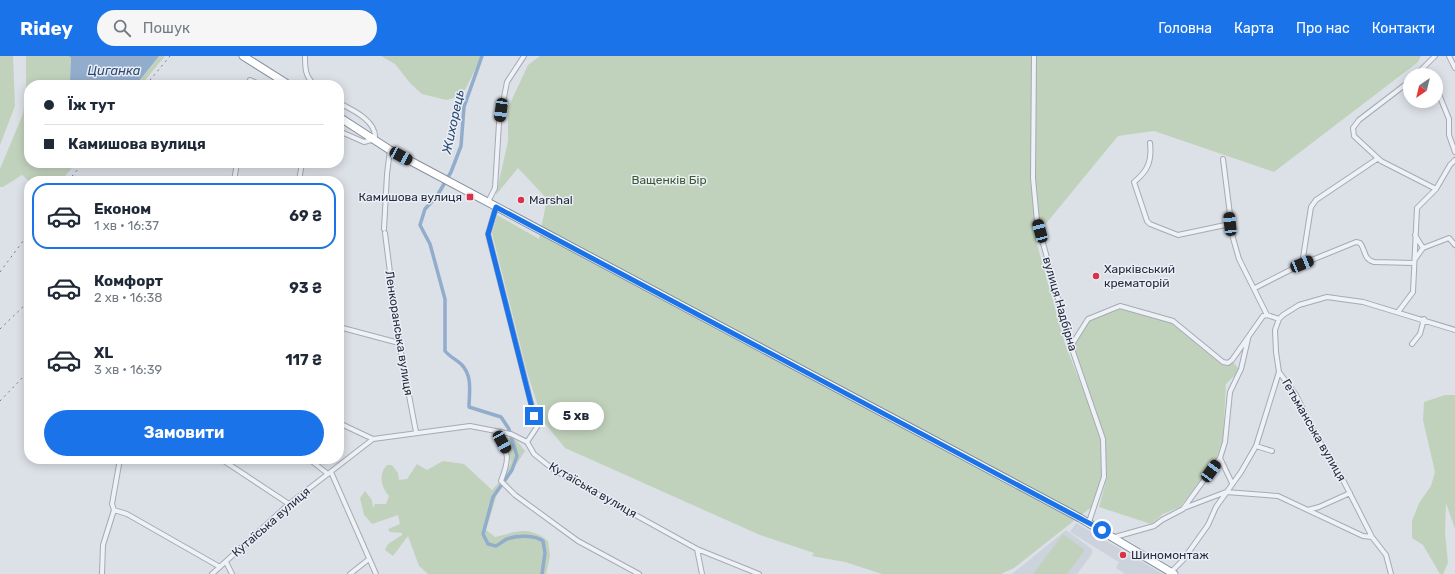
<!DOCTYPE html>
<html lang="uk">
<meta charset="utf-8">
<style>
:root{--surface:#fff;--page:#f6f6f7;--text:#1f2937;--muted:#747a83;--line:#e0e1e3;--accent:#1a73e8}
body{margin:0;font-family:Rubik,sans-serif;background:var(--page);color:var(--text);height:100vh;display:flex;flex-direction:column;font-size:15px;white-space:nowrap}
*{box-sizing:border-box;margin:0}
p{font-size:13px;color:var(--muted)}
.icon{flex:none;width:22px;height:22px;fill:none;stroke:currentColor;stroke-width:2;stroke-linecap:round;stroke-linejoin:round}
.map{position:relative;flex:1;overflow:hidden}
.side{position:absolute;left:24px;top:120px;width:320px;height:288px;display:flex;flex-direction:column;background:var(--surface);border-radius:16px;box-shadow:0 2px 10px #0003}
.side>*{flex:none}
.hud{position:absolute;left:24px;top:24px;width:320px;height:88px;border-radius:16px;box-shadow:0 2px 10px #0003;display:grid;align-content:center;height:88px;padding:0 20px;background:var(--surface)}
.needle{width:26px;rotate:215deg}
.controls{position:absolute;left:1403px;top:12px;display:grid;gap:8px}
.controls a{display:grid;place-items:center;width:40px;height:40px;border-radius:50%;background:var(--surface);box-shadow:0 2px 10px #0003;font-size:20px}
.end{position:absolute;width:18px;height:18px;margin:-9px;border:5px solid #1a73e8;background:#fff;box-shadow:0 0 0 2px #fff}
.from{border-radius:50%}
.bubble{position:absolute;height:28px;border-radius:14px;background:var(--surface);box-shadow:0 2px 10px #0003;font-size:13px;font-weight:700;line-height:28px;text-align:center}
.car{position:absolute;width:12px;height:24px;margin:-12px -6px;border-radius:5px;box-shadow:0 0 3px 1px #0007;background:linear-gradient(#222 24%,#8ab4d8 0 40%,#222 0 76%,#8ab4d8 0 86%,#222 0)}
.hud b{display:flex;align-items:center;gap:14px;height:38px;font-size:15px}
.hud b+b{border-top:1px solid var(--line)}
.hud i{width:10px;height:10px;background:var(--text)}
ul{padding:7px 0 0;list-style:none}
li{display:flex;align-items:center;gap:12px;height:66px;margin:0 8px 6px;padding:0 12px;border:2px solid transparent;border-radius:16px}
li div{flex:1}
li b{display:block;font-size:15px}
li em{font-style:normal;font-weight:700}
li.active{border-color:var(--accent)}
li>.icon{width:36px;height:36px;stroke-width:1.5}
.cta{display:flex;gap:8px;margin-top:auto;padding:8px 20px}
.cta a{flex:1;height:46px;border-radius:24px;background:var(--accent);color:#fff;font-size:16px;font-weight:700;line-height:46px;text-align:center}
header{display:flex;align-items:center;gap:24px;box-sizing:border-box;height:56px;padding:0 20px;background:var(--accent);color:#fff}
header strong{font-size:19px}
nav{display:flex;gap:22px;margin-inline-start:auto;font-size:14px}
.search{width:280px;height:36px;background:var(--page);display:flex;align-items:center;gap:10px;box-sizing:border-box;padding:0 14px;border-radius:22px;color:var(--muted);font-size:15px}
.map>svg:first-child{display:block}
</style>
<header>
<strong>Ridey</strong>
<div class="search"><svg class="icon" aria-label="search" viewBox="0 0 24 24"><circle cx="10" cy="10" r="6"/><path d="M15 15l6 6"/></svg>Пошук</div>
<nav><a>Головна</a><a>Карта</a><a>Про нас</a><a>Контакти</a></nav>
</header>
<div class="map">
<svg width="1455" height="518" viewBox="0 0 1455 518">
<rect width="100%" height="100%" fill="#dce0e7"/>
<path fill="#cdd3dd" d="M1076,467L1163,518H1125L1116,512L1119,506L1070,476Z
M1066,474L1092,493V498L1077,518H1012Z"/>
<path fill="#c1d2bc" d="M0,0H13L15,50L0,89Z
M26,0H69L71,2L70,25L73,29H29V107H76L61,125H29L22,119L3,131H0V113L23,58L26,35Z
M159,0H165L141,29H133L139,25Z
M381,0H482L465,34L454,42L446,44L422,38L410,27L395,8Z
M540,0H1421L1418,6L1274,116L1154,75L1118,80L1035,181L1065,288L1103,383L1104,421L1094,452L1089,453L1014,512L1001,518H882L845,506L812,500L814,497L760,479L565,392L543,365L527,316L492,177L497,159L539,183L547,143L518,112L496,139L508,85V52L528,9Z
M1120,253L1171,267L1222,309L1226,310L1234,307L1238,312L1237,317L1226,328L1223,382L1215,406L1180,451L1163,458L1151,468L1099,451L1107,421L1105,384L1073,290L1089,265Z
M1445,339H1455V473L1446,447L1445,476L1448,507L1443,518H1440L1423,489L1412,482V465L1419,447L1431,430L1435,416L1423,364L1424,346Z
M507,381L516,384L525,395L497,438L486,474L495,481C517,476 528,469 548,485L550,500L546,518H428L419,510L408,480L393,500L385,494L388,488L402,479V477L390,476L388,473L400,468L398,459L372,468L364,459L360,442L365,435L372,444L373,452L375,448H386L389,440C381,431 378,418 387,409H392L398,417L399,424L407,423L417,408L427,414L443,405L464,408L492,434L504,421L511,407Z
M1063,478L1085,494L1067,518H1033Z"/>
<path fill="#92adcc" d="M69,0H159L139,25L133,29H73L70,25L71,2Z"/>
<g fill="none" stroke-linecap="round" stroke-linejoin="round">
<path stroke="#92adcc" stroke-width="3.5" d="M482,0L464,51L461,90L451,116L437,140L425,153L420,169L430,188L445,243V295C450,301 457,304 462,309C473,321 469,337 469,351L501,361L509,373L517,400L512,414L493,441L483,478L488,488L496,490C500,488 504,484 507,483C517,479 535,479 543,485L545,497L542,518"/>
<g stroke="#a5aab5" stroke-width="6">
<path id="minor" d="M305,0C305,12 305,21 315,29
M1034,0L1033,122L1037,165L1071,290L1103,383L1104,421L1089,466
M1449,0L1455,12
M1416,19L1435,0
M1410,25L1359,64L1353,72L1354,80L1381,105L1436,133
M250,29V24L261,29
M1436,31L1449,63V79L1455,96
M339,47C353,54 377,65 375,83L364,86L339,75
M1150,87C1152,105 1148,115 1134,126L1147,165L1150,168L1178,179L1230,168
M234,125L237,107
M299,125L302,107
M488,146L495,132L499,67L507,26L524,0
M496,151L488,178L537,371L527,386
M384,173L387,118L390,94
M385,177L399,287L416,376
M1415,179L1423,192
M1415,203L1423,192L1449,182L1455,189
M1302,208L1311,151L1316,144L1377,103
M1255,232L1302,208L1356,186L1360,187C1366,194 1363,203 1374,206L1414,207
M1398,256L1413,236L1417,152L1436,133L1450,109L1455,104
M1267,259L1279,263
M339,271L399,287
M1412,288L1420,278L1424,263
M1071,290L1088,263L1120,250L1173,265L1223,306L1228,307L1232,304L1263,260L1267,259L1239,203L1233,182L1223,103
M339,367L373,383
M495,375C508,398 511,399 501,425L515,439L578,485L639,518
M1256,390L1272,395
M1220,402L1232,427
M221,403L289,448
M309,403L328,418
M331,416L376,518
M1184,452L1226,436L1278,440L1363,480L1372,481
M114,454L127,458L220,511
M1308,454L1319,451L1350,437
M1115,481L1154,470L1162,464L1183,453L1220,402L1225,386L1230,336L1241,313L1248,283
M697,493L702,518
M226,506L232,518
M1170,517L1183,504L1208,469L1216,451L1241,416L1256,390L1279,316
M102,518L103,489L114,454L112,448L120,403
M212,518L289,448L373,383L470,370L511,378L527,386L534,398L554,414L697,493L759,518
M350,518L369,503
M1391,518L1386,499L1372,481L1341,420L1315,378L1296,339L1279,316L1276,296L1275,274L1279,263L1283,259L1299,249L1327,241L1363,246L1455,274"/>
</g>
<g stroke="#828d9f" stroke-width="9">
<path id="trunk" d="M243,0L289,29
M339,61L390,94L1080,462L1174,518"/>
</g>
<use href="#minor" stroke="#eef1f5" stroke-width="4"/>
<use href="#trunk" stroke="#fff" stroke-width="7"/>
<path stroke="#747f92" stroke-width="1" stroke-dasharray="2 4" stroke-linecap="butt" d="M146,29L170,0
M68,125L83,107
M0,216L29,177
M0,273L29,245
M0,345L29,315"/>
</g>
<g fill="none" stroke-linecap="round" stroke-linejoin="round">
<path stroke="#1a73e8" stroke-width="5" d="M534,360L488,178L496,151L1102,474"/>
</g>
<g fill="#da3349" stroke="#ebeff5" stroke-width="1.5">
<rect x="466" y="137" width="8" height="8" rx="2"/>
<circle cx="521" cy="144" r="4"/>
<circle cx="1096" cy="220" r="4"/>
<circle cx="1123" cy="499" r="4"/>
</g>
<g text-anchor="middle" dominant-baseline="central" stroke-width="3" stroke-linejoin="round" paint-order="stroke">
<g font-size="12" fill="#385c30" stroke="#ebeff5">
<text x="669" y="124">Ващенків Бір</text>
</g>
<g font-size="12" fill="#242d3f" stroke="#ebeff5" text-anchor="start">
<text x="462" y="141" text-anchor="end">Камишова вулиця</text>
<text x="529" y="144">Marshal</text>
<text x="1104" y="213">Харківський<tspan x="1104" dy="14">крематорій</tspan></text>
<text x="1131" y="499">Шиномонтаж</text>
</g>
<g font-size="12" fill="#242d3f" stroke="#ebeff5">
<text transform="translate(1060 248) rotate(74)">вулиця Надбірна</text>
<text transform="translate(399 277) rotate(81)">Ленкоранська вулиця</text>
<text transform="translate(1314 374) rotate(60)">Гетьманська вулиця</text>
<text transform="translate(593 434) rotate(30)">Кутаїська вулиця</text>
<text transform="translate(271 466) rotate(-41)">Кутаїська вулиця</text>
</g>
<g font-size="13" font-style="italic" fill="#2b4b76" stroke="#ebeff5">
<text x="114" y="14">Циганка</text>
<text transform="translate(453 66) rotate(-78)">Жихорець</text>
</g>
</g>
</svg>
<div class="controls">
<a><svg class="needle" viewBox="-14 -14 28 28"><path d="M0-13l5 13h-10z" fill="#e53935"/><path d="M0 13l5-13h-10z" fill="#747a83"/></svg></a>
</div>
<i class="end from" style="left:1102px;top:474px"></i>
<i class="end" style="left:534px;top:360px"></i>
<div class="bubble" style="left:548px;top:346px;width:56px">5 хв</div>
<i class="car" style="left:501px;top:54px;rotate:188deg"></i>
<i class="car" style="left:401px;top:100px;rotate:118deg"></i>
<i class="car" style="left:1230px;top:168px;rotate:354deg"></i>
<i class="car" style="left:1040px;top:175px;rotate:345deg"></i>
<i class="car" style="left:1302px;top:208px;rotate:68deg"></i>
<i class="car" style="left:502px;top:386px;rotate:151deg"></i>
<i class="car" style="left:1211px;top:415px;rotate:36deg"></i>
<div class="hud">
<b><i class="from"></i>Їж тут</b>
<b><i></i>Камишова вулиця</b>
</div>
<section class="side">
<ul>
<li class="active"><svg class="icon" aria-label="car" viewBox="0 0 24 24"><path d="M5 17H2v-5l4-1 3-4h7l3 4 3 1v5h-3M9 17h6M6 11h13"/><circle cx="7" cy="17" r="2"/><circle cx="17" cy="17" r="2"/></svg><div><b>Економ</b><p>1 хв · 16:37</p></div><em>69 ₴</em></li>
<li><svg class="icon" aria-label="car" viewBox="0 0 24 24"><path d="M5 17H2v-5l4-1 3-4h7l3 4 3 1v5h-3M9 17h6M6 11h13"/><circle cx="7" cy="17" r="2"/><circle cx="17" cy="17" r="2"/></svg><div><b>Комфорт</b><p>2 хв · 16:38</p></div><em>93 ₴</em></li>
<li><svg class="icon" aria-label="car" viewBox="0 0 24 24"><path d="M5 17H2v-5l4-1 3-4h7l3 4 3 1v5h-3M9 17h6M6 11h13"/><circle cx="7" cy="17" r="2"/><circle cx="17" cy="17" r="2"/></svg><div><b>XL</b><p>3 хв · 16:39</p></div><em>117 ₴</em></li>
</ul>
<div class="cta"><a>Замовити</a></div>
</section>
</div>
